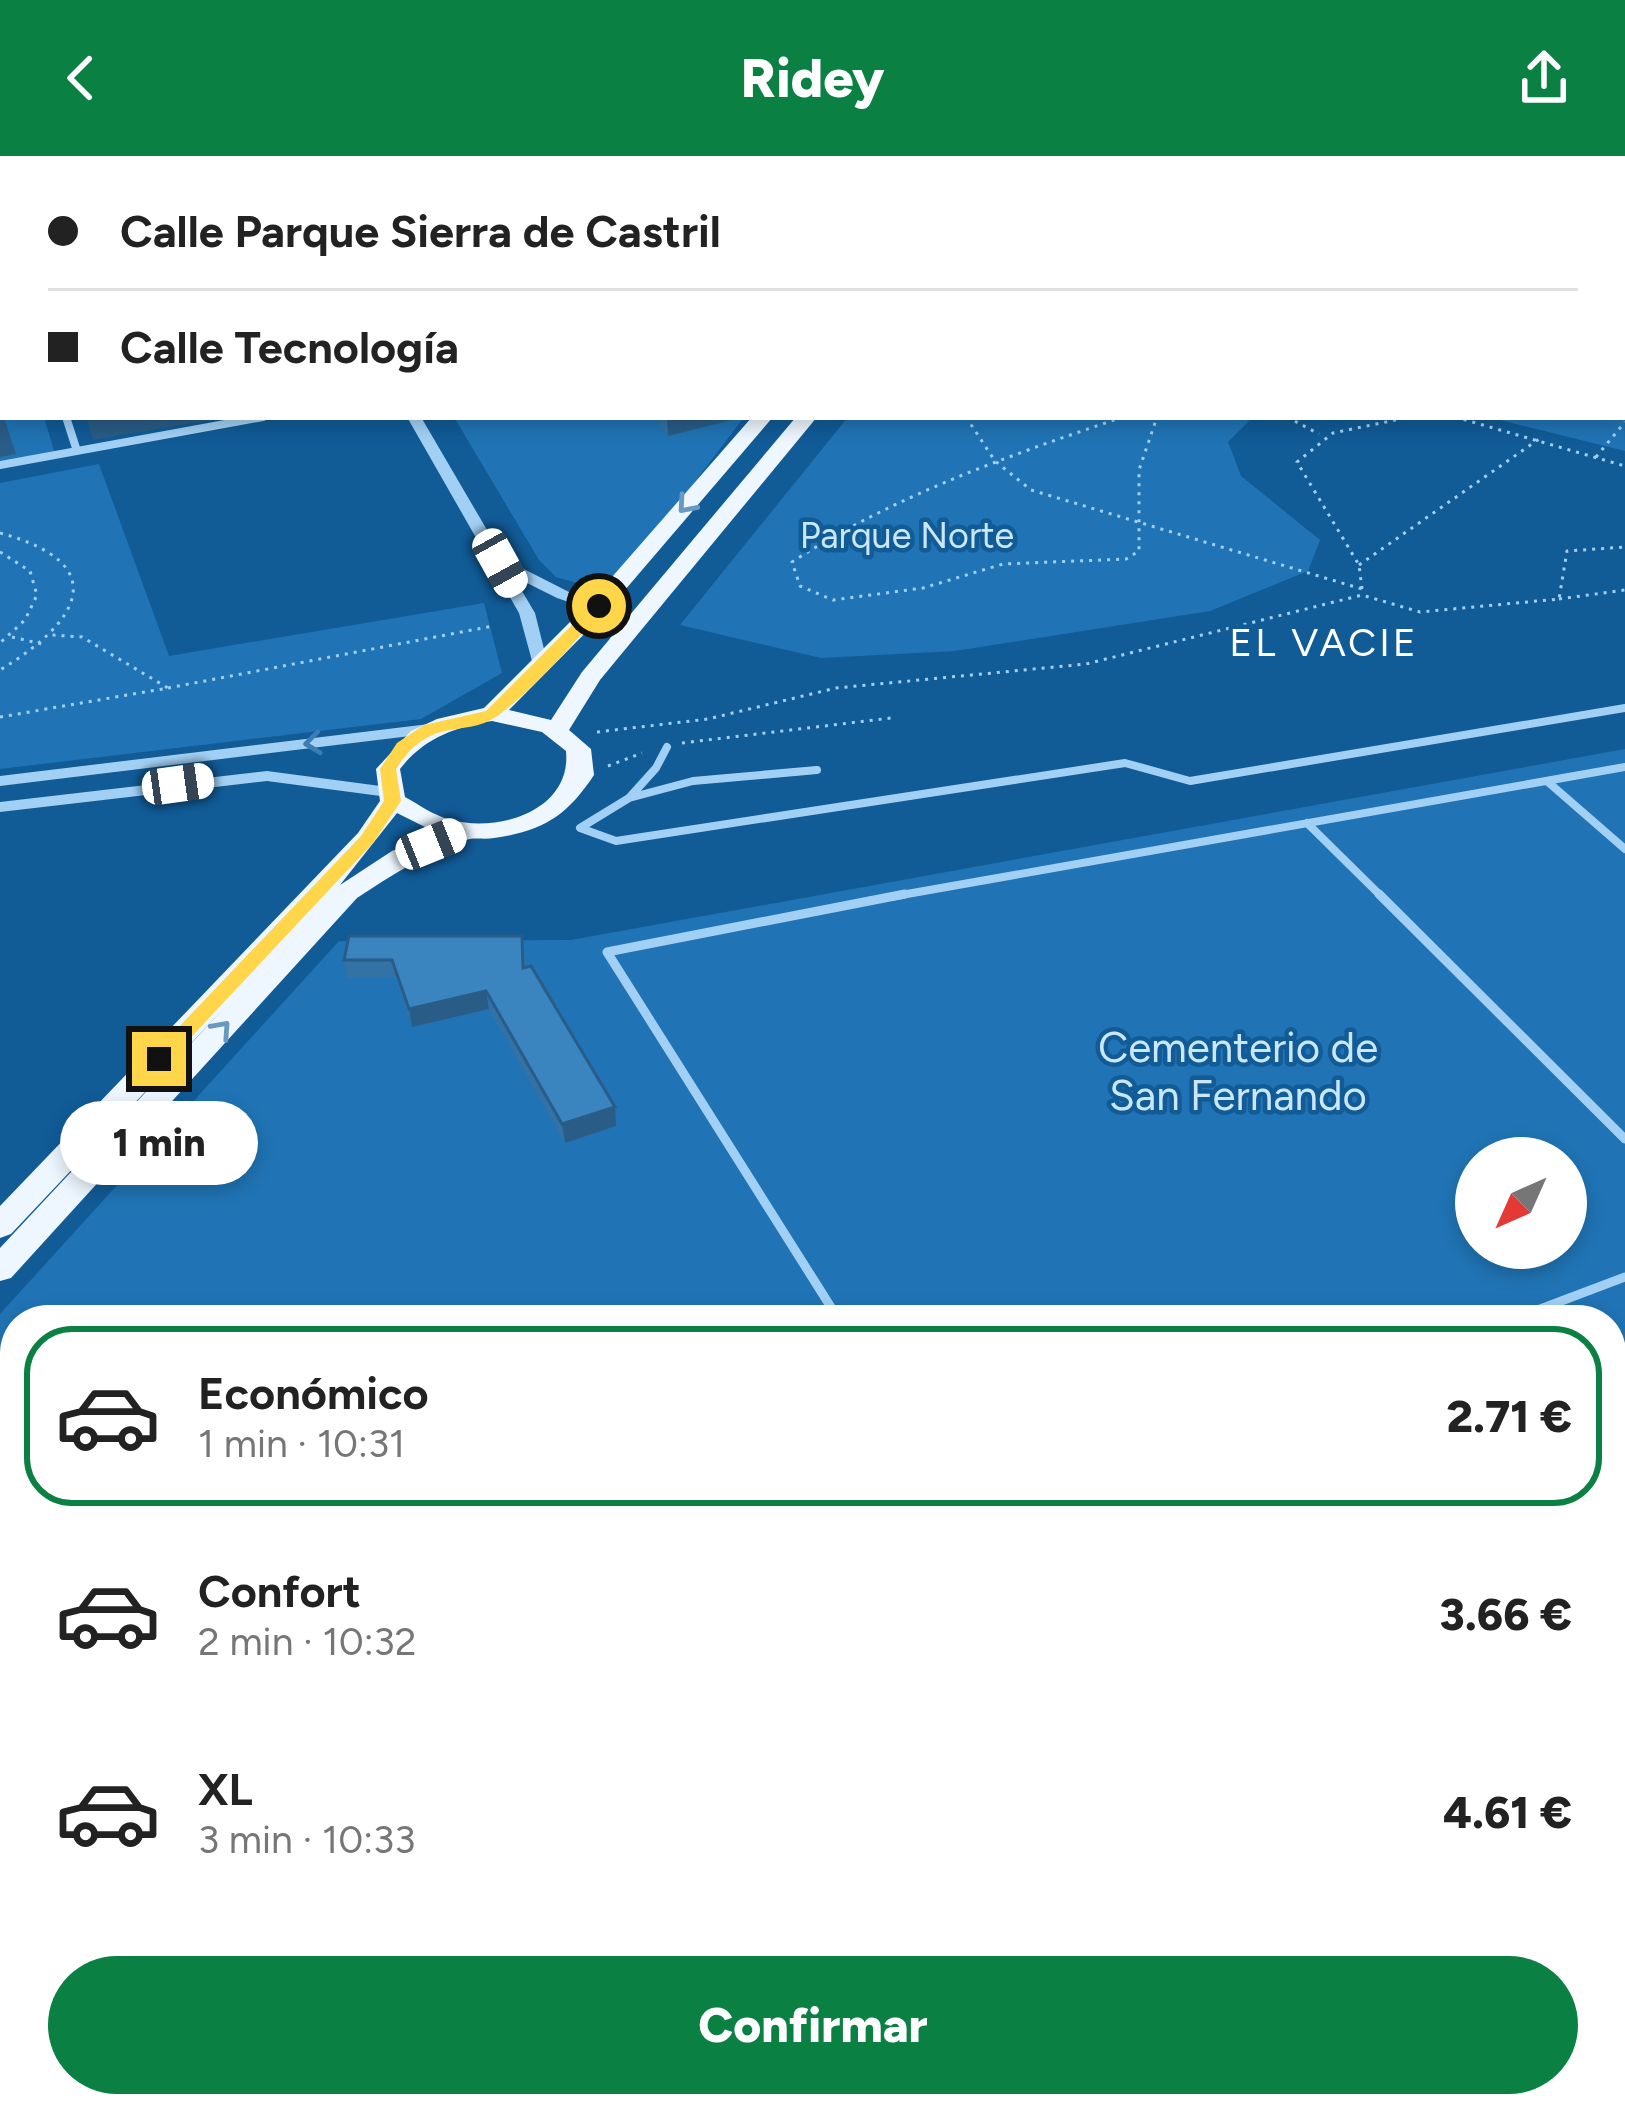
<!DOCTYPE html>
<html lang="es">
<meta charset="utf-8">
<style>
:root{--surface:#fff;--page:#f2f2f2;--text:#222;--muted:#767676;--line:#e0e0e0;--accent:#0b8043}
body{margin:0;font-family:Figtree,sans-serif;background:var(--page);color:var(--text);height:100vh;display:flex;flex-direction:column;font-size:45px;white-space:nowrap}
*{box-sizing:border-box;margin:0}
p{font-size:39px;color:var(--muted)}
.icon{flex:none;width:66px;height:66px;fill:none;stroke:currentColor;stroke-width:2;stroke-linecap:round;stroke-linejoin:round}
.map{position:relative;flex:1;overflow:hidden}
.drawer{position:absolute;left:0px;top:1149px;width:1626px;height:813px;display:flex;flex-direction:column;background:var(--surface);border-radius:48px 48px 0 0;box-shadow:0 6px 18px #0003}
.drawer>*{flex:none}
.top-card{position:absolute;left:0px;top:0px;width:1626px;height:264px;box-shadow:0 6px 18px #0003;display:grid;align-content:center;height:264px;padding:0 48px;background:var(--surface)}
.needle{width:78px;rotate:225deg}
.buttons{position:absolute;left:1455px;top:981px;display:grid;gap:24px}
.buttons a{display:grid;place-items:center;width:132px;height:132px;border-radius:50%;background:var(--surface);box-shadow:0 6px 18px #0003;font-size:60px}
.end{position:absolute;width:54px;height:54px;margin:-27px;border:15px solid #ffd54a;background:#111;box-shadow:0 0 0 6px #111}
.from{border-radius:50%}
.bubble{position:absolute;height:84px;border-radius:42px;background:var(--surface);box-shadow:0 6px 18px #0003;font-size:39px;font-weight:800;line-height:84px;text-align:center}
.car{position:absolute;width:36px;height:72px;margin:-36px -18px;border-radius:15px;box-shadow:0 0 9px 3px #0007;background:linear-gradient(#fff 24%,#345 0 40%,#fff 0 76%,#345 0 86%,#fff 0)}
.top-card b{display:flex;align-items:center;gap:42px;height:114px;font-size:45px}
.top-card b+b{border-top:3px solid var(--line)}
.top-card i{width:30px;height:30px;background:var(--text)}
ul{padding:21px 0 0;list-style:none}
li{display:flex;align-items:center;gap:36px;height:180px;margin:0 24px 18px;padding:0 24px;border:6px solid transparent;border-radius:48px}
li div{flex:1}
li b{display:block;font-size:45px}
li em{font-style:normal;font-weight:800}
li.on{border-color:var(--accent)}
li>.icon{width:108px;height:108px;stroke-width:1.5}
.action{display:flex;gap:24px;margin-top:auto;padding:24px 48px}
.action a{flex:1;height:138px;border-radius:72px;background:var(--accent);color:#fff;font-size:48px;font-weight:800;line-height:138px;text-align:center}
header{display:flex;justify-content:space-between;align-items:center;height:156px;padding:0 48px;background:var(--accent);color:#fff;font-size:54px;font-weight:800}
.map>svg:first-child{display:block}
</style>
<header><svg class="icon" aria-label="back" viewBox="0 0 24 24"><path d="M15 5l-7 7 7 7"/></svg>Ridey<svg class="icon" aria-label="share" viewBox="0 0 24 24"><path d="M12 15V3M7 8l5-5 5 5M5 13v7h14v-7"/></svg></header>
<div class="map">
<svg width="1625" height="1960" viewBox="0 0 1625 1960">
<rect width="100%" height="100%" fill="#115b97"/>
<path fill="#2074b5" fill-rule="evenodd" d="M1623,78L1625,295L1488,261H1623Z
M0,148L3,261H44L55,298L0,308Z
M454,261H744L611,437L556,421L539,404Z
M848,261H1253L1228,286L1241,320L1320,384L1308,415L1210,455L955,495L821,502L680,469Z
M99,308L169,500L484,447L502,517L421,563L0,613V327Z
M1625,593V1960H228L227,1947H1611V1164H15V1677L0,1682V1158L339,785L571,784ZM1476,1002H1566V1092H1476Z"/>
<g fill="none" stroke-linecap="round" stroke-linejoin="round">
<path stroke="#a2d0f4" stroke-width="3" stroke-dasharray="3 6" stroke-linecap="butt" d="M992,0L1013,3
M1531,0L1545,3
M1042,3L1047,0
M966,261L995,305L1031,334L1362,433
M1123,261C1008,300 895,339 792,406L800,430L833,444L923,432L1003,408L1126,403L1139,395V314L1157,261
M1287,261L1319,278
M1455,261L1625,310
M1596,301L1625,266
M0,377C114,408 80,466 0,514
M0,396L30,415L37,439L25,464L0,487
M1359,409L1539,283
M1362,433L1359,409L1297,306L1333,277L1410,261
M1559,443L1625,434
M12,481L42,488
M168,532L493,470
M0,561L168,532L82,481L52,479
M597,576L708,563L836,532L1086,508L1362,439L1420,456L1559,443L1567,395L1625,391
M682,587L891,562
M608,610L642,597"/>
<path stroke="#a2d0f4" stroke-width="8" d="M817,614L693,625L629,642L580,672L616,685L1125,607L1190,625L1625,552
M1548,626L1625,693
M629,642L656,612L667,591
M1307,667L1382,741
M890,741L1625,611"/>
<path stroke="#a2d0f4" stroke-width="9" d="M1379,738L1625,983
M839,1164L607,796L905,738
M1511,1164L1625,1121"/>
<path stroke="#a2d0f4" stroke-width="12" d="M762,1947L767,1960
M1511,1947L1526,1960"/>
<path stroke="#a2d0f4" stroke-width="8" d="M1600,0L1619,3
M0,68L3,77
M66,261L77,295
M0,309L263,261"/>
<path stroke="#a2d0f4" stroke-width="15" d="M0,1731L15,1726
M158,1947L159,1960"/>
<path fill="#a2d0f4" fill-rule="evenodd" d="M254,0H266L268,3H256Z
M0,115H3V123H0Z
M0,132H3V140H0Z
M407,261H421L504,403L569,436L623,454L629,472L623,491H611L609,488L613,472L610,460L557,442L513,420L535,457L549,513L541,518L535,516L519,457Z
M429,568L435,569V577L0,630V620Z
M267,615L388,631L397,636L388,641L267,625L0,656V646Z"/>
<path fill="#eef7ff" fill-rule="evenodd" d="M1227,0H1258L1260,3H1229Z
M1304,0H1336L1338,3H1306Z
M1351,0H1383L1385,3H1353Z
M1432,0H1464L1466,3H1434Z
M1623,39H1625V49H1623Z
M1623,61H1625V71H1623Z
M752,261H773L607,455L509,554L551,564L582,516L796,261H817L600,524L569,574L591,593L594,619C567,660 543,675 494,682C484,684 475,681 466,684C426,697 392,719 357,742L11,1122L0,1125V1092L229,847L11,1078L0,1082V1050L358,677L380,645L376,613L411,575L437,563L484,552L591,445ZM492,565L542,576L566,595C572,655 497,678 448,663C433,659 418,648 405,641L400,613C424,582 455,571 492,565ZM397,657L437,677L392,695L340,729Z"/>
</g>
<path fill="#3272a5" d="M654,261H744L668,280Z
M525,798V812L615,951L616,970L565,987L489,853L412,871L396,822H347L344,804Z
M1611,1352L1625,1369V1476L1611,1458Z
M810,1947H1287L1260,1960H816Z"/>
<path fill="#295c86" d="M3,259L16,298L0,301V260Z
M86,261H227L93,284Z
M667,261H744L668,280Z
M486,835L489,853L412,871L409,853Z
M615,951L616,970L565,987L562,968Z
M1257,1947H1287L1260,1960H1230Z"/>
<path fill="#3a84c0" stroke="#295c86" stroke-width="3" d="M0,0H241L243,3H3V27L0,19Z
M304,0H816L820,3H306Z
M349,780H522L523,812L531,810L615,951L562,968L486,835L409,853L392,804H344Z
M1611,1352L1625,1369V1451L1611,1434Z
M294,1947H516L519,1957L511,1960H297Z
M631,1947H730L735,1960H635Z
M818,1947H1257L1230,1960H823Z
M1377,1947H1382L1390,1960H1351Z"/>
<defs><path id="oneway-chevron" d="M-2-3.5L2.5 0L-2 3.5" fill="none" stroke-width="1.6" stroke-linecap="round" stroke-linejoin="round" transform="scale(3)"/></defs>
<g stroke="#6999c1">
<use href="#oneway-chevron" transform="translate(686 349) rotate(131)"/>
<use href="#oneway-chevron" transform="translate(222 873) rotate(-48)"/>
</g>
<use stroke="#3c7eb3" href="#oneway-chevron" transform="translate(313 587) rotate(173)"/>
<path fill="#ffd54a" d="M594,447L606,450C577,484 536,531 500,558C465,585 433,556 396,613L401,645L373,687L166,908H153V898L361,680L384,645L380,613L397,587L424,569L486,555Z"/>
<g text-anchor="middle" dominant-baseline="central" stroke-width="9" stroke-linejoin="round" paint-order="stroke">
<g font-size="36" fill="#cae7fe" stroke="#115b97">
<text x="907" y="379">Parque Norte</text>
</g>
<g font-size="39" letter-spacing="3" fill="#fff" stroke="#115b97">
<text x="1324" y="486">EL VACIE</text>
</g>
<g font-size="42" fill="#cae7fe" stroke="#115b97">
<text x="1238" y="891">Cementerio de<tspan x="1238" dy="48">San Fernando</tspan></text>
</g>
</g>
</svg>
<div class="buttons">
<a><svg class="needle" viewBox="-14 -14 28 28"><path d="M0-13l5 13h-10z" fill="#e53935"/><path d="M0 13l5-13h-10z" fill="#767676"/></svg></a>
</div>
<i class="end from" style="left:599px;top:450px"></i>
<i class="end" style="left:159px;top:903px"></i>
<div class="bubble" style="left:60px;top:945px;width:198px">1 min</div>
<i class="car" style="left:500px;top:407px;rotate:151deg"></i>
<i class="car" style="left:178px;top:628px;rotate:82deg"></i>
<i class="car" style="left:431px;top:688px;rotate:68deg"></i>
<div class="top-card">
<b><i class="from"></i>Calle Parque Sierra de Castril</b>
<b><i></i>Calle Tecnología</b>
</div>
<section class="drawer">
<ul>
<li class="on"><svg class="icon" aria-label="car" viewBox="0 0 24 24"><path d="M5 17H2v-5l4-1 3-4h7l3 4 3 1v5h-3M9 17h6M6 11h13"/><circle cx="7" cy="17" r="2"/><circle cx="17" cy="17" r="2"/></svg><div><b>Económico</b><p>1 min · 10:31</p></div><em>2.71 €</em></li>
<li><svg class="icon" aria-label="car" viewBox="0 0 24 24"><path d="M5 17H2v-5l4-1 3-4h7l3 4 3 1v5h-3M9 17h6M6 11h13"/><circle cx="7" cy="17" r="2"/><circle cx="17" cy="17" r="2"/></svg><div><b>Confort</b><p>2 min · 10:32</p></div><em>3.66 €</em></li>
<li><svg class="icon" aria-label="car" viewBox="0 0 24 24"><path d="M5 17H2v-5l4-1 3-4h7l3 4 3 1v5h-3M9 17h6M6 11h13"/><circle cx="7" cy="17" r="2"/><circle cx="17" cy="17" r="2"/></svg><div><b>XL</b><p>3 min · 10:33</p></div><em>4.61 €</em></li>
</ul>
<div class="action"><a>Confirmar</a></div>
</section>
</div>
